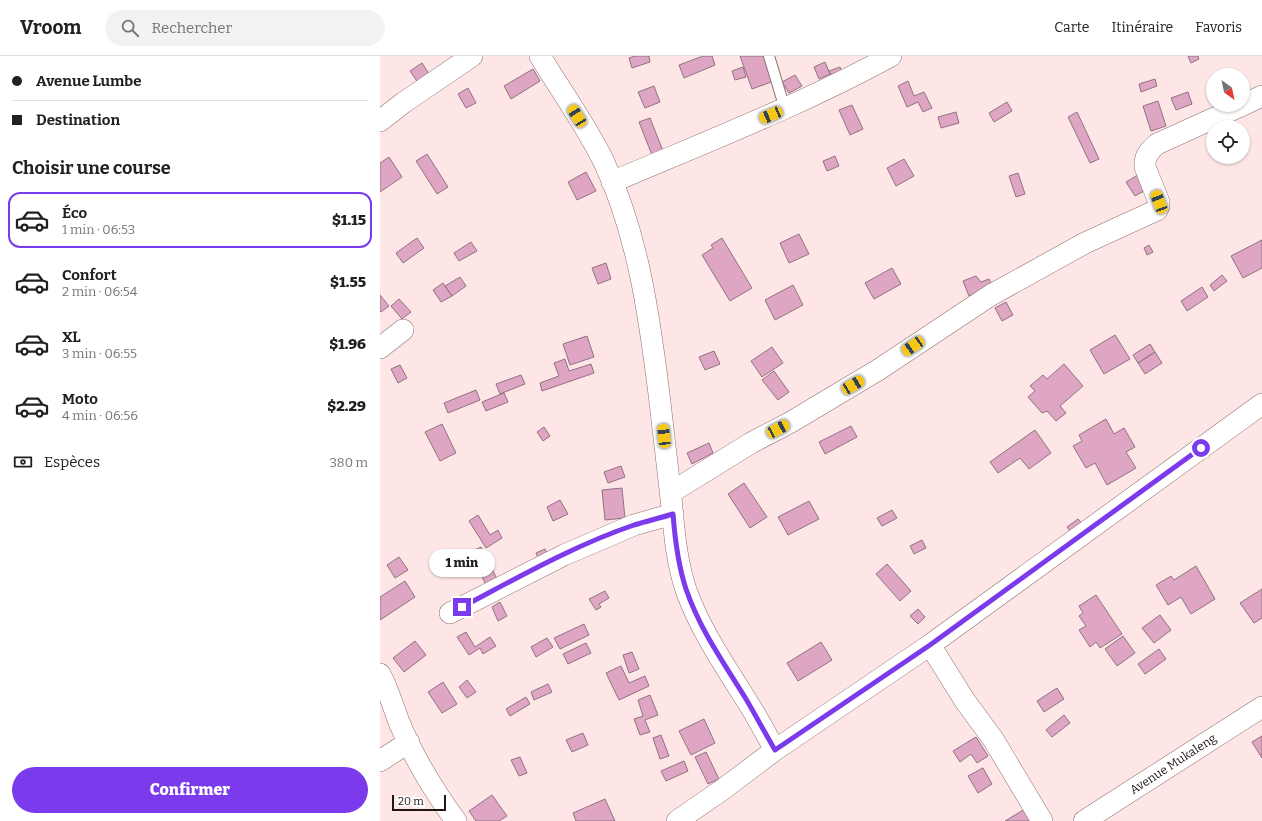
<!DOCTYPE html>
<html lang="fr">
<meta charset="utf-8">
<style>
:root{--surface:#fff;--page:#f2f2f2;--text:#202124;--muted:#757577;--line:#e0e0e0;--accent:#7c3aed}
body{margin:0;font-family:Bitter,serif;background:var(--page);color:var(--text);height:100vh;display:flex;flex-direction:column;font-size:15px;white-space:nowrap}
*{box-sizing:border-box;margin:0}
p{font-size:13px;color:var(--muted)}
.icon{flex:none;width:22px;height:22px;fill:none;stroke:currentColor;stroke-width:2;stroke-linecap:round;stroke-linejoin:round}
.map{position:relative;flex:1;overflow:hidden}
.panel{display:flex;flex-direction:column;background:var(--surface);width:380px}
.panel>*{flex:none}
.banner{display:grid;align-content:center;height:88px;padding:0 12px;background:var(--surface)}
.needle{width:26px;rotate:147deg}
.controls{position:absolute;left:826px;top:12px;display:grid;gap:8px}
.controls a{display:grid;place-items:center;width:44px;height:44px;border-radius:50%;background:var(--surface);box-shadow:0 1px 3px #0004;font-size:20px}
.scale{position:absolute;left:12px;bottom:10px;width:54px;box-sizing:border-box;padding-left:4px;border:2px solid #221615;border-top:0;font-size:11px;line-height:14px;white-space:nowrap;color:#221615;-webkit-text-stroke:3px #fff;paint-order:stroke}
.end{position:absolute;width:18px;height:18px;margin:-9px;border:5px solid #7c3aed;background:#fff;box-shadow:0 0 0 2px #fff}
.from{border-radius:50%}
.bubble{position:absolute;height:28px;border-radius:14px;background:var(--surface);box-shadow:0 1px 3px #0004;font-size:13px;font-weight:800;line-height:28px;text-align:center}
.car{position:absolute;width:12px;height:24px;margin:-12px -6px;border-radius:5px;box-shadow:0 0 3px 1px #0007;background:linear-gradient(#f5c518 24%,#345 0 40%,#f5c518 0 76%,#345 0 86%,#f5c518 0)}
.banner b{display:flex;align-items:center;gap:14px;height:38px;font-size:15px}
.banner b+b{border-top:1px solid var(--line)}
.banner i{width:10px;height:10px;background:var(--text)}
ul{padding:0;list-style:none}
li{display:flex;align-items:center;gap:12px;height:56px;margin:0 8px 6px;padding:0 4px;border:2px solid transparent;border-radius:12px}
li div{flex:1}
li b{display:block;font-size:15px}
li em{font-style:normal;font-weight:800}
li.active{border-color:var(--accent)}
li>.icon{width:36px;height:36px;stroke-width:1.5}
h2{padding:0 12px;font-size:18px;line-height:48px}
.pay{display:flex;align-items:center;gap:10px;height:44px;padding:0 12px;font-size:15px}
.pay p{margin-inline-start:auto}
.action{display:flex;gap:8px;margin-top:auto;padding:8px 12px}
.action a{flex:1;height:46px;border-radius:24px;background:var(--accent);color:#fff;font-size:16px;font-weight:800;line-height:46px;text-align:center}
header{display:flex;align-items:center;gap:24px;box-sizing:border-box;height:56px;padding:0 20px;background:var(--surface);border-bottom:1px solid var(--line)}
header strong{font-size:19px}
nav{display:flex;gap:22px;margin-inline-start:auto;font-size:14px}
.search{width:280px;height:36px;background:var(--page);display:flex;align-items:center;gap:10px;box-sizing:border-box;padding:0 14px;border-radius:22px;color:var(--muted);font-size:15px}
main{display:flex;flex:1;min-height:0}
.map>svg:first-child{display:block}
</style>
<header>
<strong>Vroom</strong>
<div class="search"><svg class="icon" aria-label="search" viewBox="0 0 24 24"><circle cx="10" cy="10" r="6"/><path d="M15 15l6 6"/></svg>Rechercher</div>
<nav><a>Carte</a><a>Itinéraire</a><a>Favoris</a></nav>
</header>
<main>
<section class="panel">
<div class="banner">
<b><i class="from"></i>Avenue Lumbe</b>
<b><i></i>Destination</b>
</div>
<h2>Choisir une course</h2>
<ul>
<li class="active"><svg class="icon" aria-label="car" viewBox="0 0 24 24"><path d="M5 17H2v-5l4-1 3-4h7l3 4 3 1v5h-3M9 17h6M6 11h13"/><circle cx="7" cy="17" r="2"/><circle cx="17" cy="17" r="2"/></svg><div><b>Éco</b><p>1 min · 06:53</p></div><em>$1.15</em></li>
<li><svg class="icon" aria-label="car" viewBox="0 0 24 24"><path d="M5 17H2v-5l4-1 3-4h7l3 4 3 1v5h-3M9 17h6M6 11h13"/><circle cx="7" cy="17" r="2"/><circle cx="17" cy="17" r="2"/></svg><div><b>Confort</b><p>2 min · 06:54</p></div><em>$1.55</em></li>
<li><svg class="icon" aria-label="car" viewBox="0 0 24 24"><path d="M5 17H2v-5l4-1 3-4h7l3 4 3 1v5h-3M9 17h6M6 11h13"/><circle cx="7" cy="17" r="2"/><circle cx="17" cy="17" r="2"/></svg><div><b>XL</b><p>3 min · 06:55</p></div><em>$1.96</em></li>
<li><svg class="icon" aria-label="car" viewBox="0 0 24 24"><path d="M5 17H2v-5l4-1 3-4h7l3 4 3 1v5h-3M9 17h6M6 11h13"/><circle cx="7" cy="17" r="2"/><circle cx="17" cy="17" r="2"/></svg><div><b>Moto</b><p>4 min · 06:56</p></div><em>$2.29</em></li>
</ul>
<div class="pay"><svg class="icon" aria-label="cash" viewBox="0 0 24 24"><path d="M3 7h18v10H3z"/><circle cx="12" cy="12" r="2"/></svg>Espèces<p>380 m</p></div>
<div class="action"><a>Confirmer</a></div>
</section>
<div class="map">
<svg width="882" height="765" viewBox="0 0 882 765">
<rect width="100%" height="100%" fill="#fde6e5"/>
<path fill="#dea6c3" stroke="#8f7381" d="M255,0H269L270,6L252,12L249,2Z
M323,0H332L335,9L304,22L299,9Z
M360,0H386L394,25L372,33Z
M808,0H818L819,3L811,7Z
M445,6L450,18L439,23L434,11Z
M42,7L53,24L41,31L30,15Z
M363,11L366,21L355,24L352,15Z
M460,11L464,21L453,25L449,15Z
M153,13L160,25L131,43L124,30Z
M415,19L422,30L409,37L402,26Z
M775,23L777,30L761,36L759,28Z
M528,25L534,40L544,36L552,52L543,56L538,46L527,51L518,30Z
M274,30L280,46L265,52L258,36Z
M88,32L96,47L86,52L78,38Z
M808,36L812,48L796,54L791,42Z
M778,45L786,70L771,75L763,50Z
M627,46L632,55L614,66L609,57Z
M472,49L483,73L470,79L459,54Z
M576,56L579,67L561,72L558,61Z
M697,56L719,103L710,107L688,61Z
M270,62L283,95L272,99L259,66Z
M47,98L68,131L57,138L36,105Z
M455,100L459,110L447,115L443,105Z
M9,101L22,121L0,136V107Z
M524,103L534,120L516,130L507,112Z
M206,116L216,135L197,144L188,126Z
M763,116L771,131L755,140L746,126Z
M638,117L645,138L636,141L629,120Z
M419,178L429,198L409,207L400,187Z
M37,182L44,192L23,207L16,197Z
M342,182L372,232L350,245L322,199L333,192L331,189Z
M882,184V212L863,222L851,200Z
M91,186L97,195L79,205L74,197Z
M769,189L773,196L767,199L764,192Z
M226,207L231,223L218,228L212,212Z
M512,212L521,228L494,243L485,227Z
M842,219L847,225L834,235L830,229Z
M596,220L601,226L609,223L613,231L589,240L583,225Z
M80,221L86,230L72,240L65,230Z
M63,227L72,240L61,246L53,234Z
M413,229L423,249L395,264L385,244Z
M822,231L828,241L807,255L801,245Z
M0,239L9,250L1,256L0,255Z
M19,243L31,256L22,263L11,250Z
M626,246L633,259L622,265L615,252Z
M735,279L750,303L724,318L710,294Z
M207,280L214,301L190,309L183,288Z
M770,288L775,296L758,307L753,299Z
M392,291L403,307L382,321L371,305Z
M334,295L340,308L325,314L319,301Z
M775,296L782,307L765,318L758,307Z
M185,303L189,315L211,308L214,317L162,335L160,327L179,320L174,307Z
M684,308L703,330L680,350L686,357L676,365L667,355L662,357L648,341L655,335L650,330L663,319L667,323Z
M20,309L27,322L18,327L11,313Z
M394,315L409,336L398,344L382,324Z
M141,319L145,328L120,338L116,328Z
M96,334L100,344L68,357L64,347Z
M124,337L128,346L106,355L102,346Z
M726,363L734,378L744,372L755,391L746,396L756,412L727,429L715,407L706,412L693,390L702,385L699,379Z
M62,368L76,397L60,405L45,376Z
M471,370L477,381L445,398L439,386Z
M164,371L170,380L163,385L157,376Z
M655,374L671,397L649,413L640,402L618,417L610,406Z
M329,387L333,397L312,408L307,397Z
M241,410L245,421L228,427L224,416Z
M364,427L387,461L370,472L348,438Z
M242,432L245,462L225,464L222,434Z
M180,444L188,458L173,465L167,451Z
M429,445L439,463L408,479L398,461Z
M512,454L517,462L502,470L497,462Z
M98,459L110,479L118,474L122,482L106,492L89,465Z
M698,463L705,471L694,480L687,471Z
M542,484L546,492L534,498L530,490Z
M101,491L117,523L106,529L90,496Z
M165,493L169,503L160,507L156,497Z
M19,501L28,514L15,522L7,509Z
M507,508L531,535L520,545L496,518Z
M816,510L835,543L811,558L801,541L788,549L776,529L791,520L794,524Z
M25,525L35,541L0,564V541Z
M882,533V562L874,567L860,547Z
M225,535L229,542L219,548L221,551L216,554L209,543Z
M716,539L742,578L720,592L716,586L710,591L699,574L706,570L699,560L703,557L699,550Z
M120,546L127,560L118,565L112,551Z
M538,553L545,561L538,568L530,560Z
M780,559L791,574L774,587L762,572Z
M204,568L209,579L180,593L174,582Z
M86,576L95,591L110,581L116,590L103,598L100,592L89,599L77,581Z
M743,580L755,597L737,610L725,593Z
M167,582L173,591L156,601L151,591Z
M35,585L46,599L24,616L13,602Z
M441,586L452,604L418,625L407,607Z
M206,587L211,597L188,608L183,598Z
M779,593L786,603L765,618L758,608Z
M252,596L259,613L249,617L243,599Z
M241,610L249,627L265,620L269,630L239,644L226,617Z
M87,624L96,636L87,642L79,631Z
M63,626L77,648L62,657L48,636Z
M168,628L172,636L154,644L151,636Z
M677,632L684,643L664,656L657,645Z
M270,639L278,659L265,664L270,676L260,679L254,663L263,660L258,644Z
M146,641L150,648L130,660L126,653Z
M684,659L690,667L672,681L666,674Z
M324,663L335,687L311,699L299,675Z
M203,677L208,689L192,696L186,684Z
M281,679L289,700L280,703L273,682Z
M882,680V702L872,686Z
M596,681L608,700L597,707L591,698L580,706L573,695Z
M326,696L339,723L328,728L315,701Z
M140,701L147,717L139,720L131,704Z
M304,705L308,715L286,725L281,715Z
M603,712L612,728L598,737L588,720Z
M112,739L127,760L119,765H96L89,755Z
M225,743L235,765H196L193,757Z
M645,753L652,765H625Z"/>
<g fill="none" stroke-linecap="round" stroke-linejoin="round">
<g stroke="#90706f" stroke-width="12">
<path id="lane" d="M389,0L405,53"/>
</g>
<g stroke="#90706f" stroke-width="22">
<path id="street" d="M160,0C181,35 206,69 224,106C258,179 269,258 279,338C283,372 287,407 291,442C294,473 296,504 306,534C320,573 343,607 365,642C376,659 385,676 395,694
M863,49L882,40
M0,65L23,47L92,0
M232,126C326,86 421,49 511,0
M0,292L23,274
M290,437L371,387L411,366L498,314L611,239L705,187L777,154L779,150V146L765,111C764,100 770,94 777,88L863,49
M70,557L184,499L254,469L293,458
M550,589L585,645L613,683L662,765
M0,618C8,633 13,650 19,666C33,700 54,735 76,765
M0,705L29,686
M297,765L342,734L395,694L550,589L882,348
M704,765L882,651"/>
</g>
<use href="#lane" stroke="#fff" stroke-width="10"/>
<use href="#street" stroke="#fff" stroke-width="21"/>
</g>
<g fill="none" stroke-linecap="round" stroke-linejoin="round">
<path stroke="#7c3aed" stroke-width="5" d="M82,551C137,522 195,489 254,469C267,465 280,462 293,458C295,484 298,509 306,533C320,574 344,607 366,643C376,660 385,677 395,694L550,589L821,392"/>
</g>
<g text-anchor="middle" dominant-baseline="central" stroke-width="4" stroke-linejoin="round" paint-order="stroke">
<g font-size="12" fill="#221615" stroke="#fff">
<text transform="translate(793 708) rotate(-33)">Avenue Mukaleng</text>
</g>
</g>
</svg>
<div class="controls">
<a><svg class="needle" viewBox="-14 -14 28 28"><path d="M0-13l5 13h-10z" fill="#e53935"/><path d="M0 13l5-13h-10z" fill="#757577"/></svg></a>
<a><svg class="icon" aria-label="locate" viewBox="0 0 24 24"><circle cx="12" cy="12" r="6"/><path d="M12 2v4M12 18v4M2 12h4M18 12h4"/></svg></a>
</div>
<div class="scale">20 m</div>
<i class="end from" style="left:821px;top:392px"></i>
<i class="end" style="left:82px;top:551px"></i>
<div class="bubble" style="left:49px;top:493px;width:66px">1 min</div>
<i class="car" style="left:391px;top:59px;rotate:247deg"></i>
<i class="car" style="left:197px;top:60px;rotate:328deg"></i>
<i class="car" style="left:779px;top:146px;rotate:339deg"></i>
<i class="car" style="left:533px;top:290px;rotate:236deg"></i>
<i class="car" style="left:473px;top:329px;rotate:59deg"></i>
<i class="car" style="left:398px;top:373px;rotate:62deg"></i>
<i class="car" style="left:284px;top:380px;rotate:354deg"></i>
</div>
</main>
